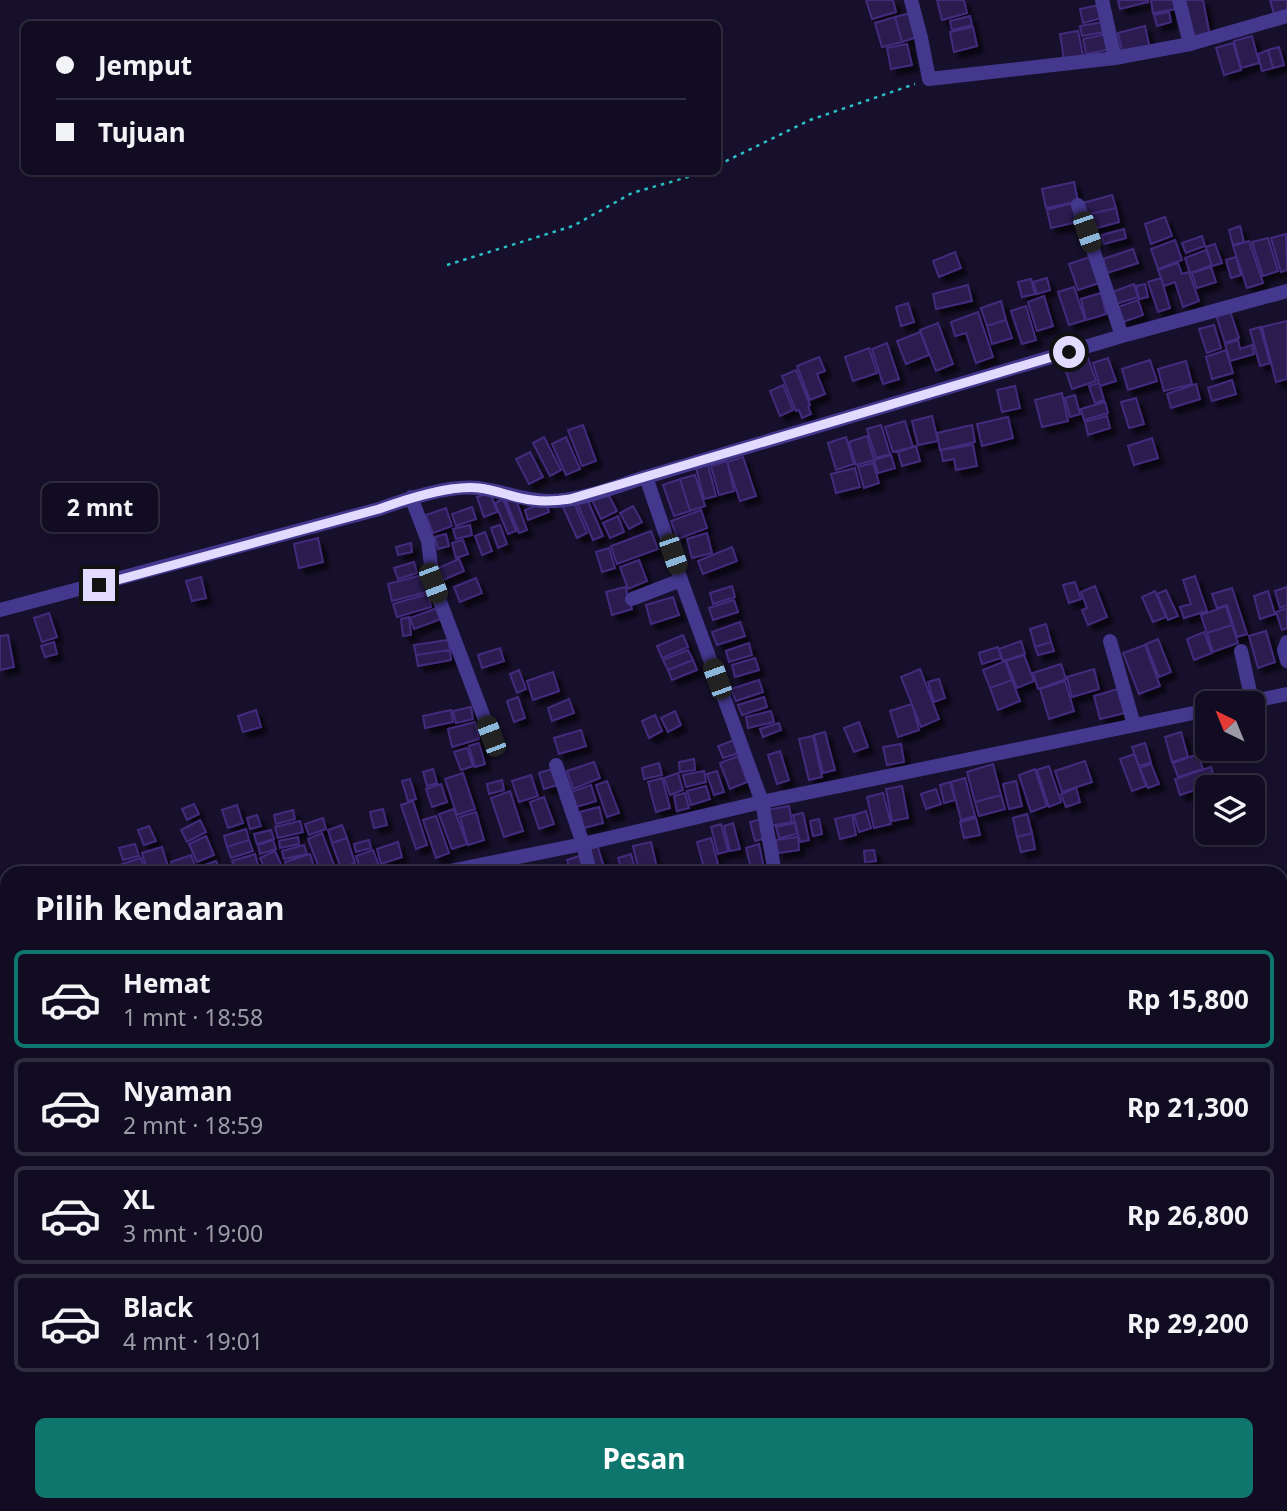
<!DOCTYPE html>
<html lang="id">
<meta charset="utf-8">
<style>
:root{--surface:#110c21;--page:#1a152a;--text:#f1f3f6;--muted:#9c9ba5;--line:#302c3f;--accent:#0f766e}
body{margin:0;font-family:"Noto Sans",sans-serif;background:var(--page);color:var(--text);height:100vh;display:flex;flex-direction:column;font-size:26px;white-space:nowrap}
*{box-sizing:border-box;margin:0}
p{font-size:23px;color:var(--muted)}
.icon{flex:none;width:38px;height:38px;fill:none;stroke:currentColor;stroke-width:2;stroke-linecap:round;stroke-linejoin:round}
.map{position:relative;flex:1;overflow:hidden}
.drawer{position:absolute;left:0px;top:866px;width:1288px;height:646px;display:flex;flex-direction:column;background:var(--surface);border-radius:21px 21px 0 0;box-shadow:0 4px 10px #0003,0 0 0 2px var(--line)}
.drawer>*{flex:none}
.hud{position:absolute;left:21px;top:21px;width:700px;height:154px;border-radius:10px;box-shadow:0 4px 10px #0003,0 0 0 2px var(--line);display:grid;align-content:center;height:154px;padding:0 35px;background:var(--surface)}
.needle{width:46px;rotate:317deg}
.controls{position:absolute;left:1195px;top:691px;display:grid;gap:14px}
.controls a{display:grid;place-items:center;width:70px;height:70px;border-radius:10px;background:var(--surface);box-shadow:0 4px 10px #0003,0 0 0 2px var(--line);font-size:35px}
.end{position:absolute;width:32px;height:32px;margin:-16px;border:9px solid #e2dbff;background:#111;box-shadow:0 0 0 4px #111}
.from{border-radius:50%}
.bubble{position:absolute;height:49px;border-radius:10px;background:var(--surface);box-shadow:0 4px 10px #0003,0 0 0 2px var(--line);font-size:23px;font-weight:700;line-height:49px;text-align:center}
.car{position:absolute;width:21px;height:42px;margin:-21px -10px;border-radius:9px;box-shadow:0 0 5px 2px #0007;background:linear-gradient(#222 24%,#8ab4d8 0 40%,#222 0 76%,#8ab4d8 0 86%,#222 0)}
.hud b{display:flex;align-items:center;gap:24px;height:66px;font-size:26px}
.hud b+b{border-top:2px solid var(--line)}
.hud i{width:18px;height:18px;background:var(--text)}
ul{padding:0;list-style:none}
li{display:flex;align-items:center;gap:21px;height:98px;margin:0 14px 10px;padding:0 21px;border:4px solid var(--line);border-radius:10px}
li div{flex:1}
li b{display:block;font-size:26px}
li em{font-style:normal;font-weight:700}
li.active{border-color:var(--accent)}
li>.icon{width:63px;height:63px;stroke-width:1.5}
h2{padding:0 35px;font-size:32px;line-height:84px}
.button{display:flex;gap:14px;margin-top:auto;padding:14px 35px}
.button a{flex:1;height:80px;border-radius:10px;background:var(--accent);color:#fff;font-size:28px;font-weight:700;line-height:80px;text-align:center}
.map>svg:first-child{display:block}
</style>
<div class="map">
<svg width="1287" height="1511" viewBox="0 0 1287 1511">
<defs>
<filter id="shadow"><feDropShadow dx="6" dy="6" stdDeviation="2" flood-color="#0009"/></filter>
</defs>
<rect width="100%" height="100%" fill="#17102c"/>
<path fill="#2a1b4f" stroke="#422b7c" stroke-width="2" filter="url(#shadow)" d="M866,0H893L896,12L872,19Z
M937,0H964L967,13L942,20Z
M1118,0H1148V2L1120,9Z
M1151,0H1175L1177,9L1153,13Z
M1184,0H1203L1210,36L1192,40Z
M1270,0H1287V10L1274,14Z
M1099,5L1102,18L1083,23L1080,9Z
M1169,12L1171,22L1157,26L1154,15Z
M911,13L917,37L902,42L895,17Z
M970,16L972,25L952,30L950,21Z
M895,17L902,42L882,47L875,23Z
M1103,22L1105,32L1082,36L1080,26Z
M1145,26L1150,49L1123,55L1118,33Z
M973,27L977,46L954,52L950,32Z
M1078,31L1083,55L1064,59L1060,34Z
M1107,34L1111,49L1086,54L1083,39Z
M1252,36L1259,63L1241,68L1234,41Z
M1233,43L1241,70L1224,75L1216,48Z
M907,44L912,65L891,69L887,48Z
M1279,47L1284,65L1273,68L1268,50Z
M1268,50L1273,68L1262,71L1258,54Z
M1074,182L1078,201L1046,208L1042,189Z
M1112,195L1116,208L1086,215L1083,203Z
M1073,203L1077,222L1051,228L1047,210Z
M1116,208L1119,222L1090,230L1086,215Z
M1165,217L1172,236L1151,244L1145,224Z
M1240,226L1244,242L1233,245L1229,230Z
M1124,229L1126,238L1104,244L1102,235Z
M1286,234L1287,270L1281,272L1271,238Z
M1202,236L1205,246L1186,253L1182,243Z
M1268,238L1278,271L1263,276L1252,242Z
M1175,240L1182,260L1158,269L1151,249Z
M1249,241L1263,283L1247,288L1233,246Z
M1215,244L1222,263L1212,266L1206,247Z
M1133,249L1138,263L1107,273L1103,259Z
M1206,250L1212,265L1190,273L1185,258Z
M955,252L961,268L939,277L933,261Z
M1093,256L1102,282L1078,290L1069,264Z
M1236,257L1241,275L1231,278L1226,260Z
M1178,263L1182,274L1189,272L1199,301L1183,307L1175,282L1164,286L1158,270Z
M1211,267L1216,282L1197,288L1192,273Z
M1047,278L1050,290L1037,294L1033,282Z
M1161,278L1170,308L1158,312L1148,282Z
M1031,279L1035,294L1022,297L1018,282Z
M1134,284L1138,297L1116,304L1112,292Z
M1145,284L1148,297L1139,299L1136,286Z
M968,285L972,301L936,309L933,294Z
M1074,287L1085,320L1069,325L1058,292Z
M1101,293L1106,314L1086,320L1081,299Z
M1044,296L1053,326L1037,331L1028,302Z
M1138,300L1143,315L1123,322L1118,307Z
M1001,301L1006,320L987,326L981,308Z
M908,303L914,322L901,326L896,307Z
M1026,306L1036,340L1022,344L1011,311Z
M1230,311L1239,338L1225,343L1216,315Z
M978,312L993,357L976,363L966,333L955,336L951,322Z
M1006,320L1012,338L992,344L987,326Z
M1287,321V379L1276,382L1262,327Z
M938,323L953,364L936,371L920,330Z
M1214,325L1221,348L1207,353L1199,329Z
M1260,327L1270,363L1260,366L1250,330Z
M920,332L929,355L906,364L897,341Z
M1238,340L1240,349L1252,345L1254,354L1230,361L1225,344Z
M887,343L899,379L883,384L872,349Z
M869,348L877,373L853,381L845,357Z
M1226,350L1233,373L1212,379L1206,357Z
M819,357L825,371L817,374L825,394L810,400L797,366Z
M1088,358L1096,381L1072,389L1064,366Z
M1108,358L1116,381L1100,386L1093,363Z
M1150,360L1157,381L1128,390L1122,369Z
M1186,361L1192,384L1164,391L1158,369Z
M796,370L810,405L808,406L811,414L802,418L799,410L796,411L782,376Z
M1232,380L1236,394L1212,401L1208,388Z
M1099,383L1104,400L1095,403L1089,386Z
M1196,384L1200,399L1171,408L1167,394Z
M783,385L793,410L780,416L770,391Z
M1015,386L1020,408L1002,412L997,390Z
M1062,393L1068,421L1042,427L1035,400Z
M1075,395L1080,414L1070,417L1065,398Z
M1136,398L1144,424L1129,428L1121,402Z
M1105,402L1108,413L1084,420L1081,409Z
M932,416L938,441L918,445L912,421Z
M1107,416L1110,428L1088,435L1085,422Z
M1008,417L1013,438L982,446L977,424Z
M905,421L913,447L893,452L885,427Z
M583,425L596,461L582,466L568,430Z
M881,425L890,454L876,458L867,429Z
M972,425L975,442L940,450L937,433Z
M867,436L874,460L856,465L849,442Z
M544,437L561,470L550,476L533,443Z
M566,437L580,469L566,475L552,444Z
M846,437L854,464L836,470L828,443Z
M1152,438L1158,458L1134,465L1128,446Z
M973,445L977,466L956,470L954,459L943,461L941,450Z
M916,446L920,461L902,466L898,452Z
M530,452L543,477L529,484L516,459Z
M891,455L895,468L878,473L874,460Z
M743,457L756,496L740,501L727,462Z
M727,461L734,491L719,495L711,466Z
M873,463L879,483L864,488L858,467Z
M708,465L716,496L704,499L696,468Z
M855,468L860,487L836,493L831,474Z
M695,475L705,506L690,511L680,479Z
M680,479L690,511L674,516L663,485Z
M490,492L497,512L484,517L477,497Z
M607,492L617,511L601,519L592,500Z
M515,497L527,530L519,533L506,501Z
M503,499L516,531L508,534L495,503Z
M587,499L603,536L593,540L577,503Z
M573,500L587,533L577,538L562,505Z
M546,502L549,512L528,520L525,510Z
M633,506L642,522L629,529L620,513Z
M472,507L476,519L456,526L452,514Z
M446,508L452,526L433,533L426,515Z
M701,510L707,528L678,539L671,521Z
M618,516L624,532L610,538L603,523Z
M470,525L472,535L456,539L453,529Z
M500,525L507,544L498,548L491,528Z
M651,531L658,549L617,564L611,546Z
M485,532L492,551L482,555L475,536Z
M707,533L712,553L692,558L687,539Z
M446,534L449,546L438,549L435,537Z
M318,538L323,562L299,568L294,544Z
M463,540L468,554L456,558L452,543Z
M411,543L412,552L398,555L396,547Z
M732,547L737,561L703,574L698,561Z
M609,548L615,568L602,572L596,552Z
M459,559L464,571L441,581L436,569Z
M639,560L647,581L628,589L620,567Z
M414,562L417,573L398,579L394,568Z
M422,575L427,592L392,601L388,584Z
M1195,576L1207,611L1184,618L1180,607L1191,604L1183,580Z
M201,577L206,598L192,601L186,581Z
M476,578L482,593L460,602L454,587Z
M1075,582L1081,599L1069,603L1063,585Z
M732,586L735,597L713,604L710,593Z
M1095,586L1107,617L1088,625L1082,610L1087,608L1081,592Z
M625,587L632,609L612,615L606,592Z
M1287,587V605L1280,608L1275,591Z
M1232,588L1247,634L1237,637L1227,605L1217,608L1212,594Z
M1166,590L1178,616L1168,620L1157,594Z
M1155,591L1166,617L1153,622L1142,597Z
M1268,591L1275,614L1260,619L1254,596Z
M428,594L431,607L397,617L393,604Z
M673,597L679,615L651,624L646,605Z
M734,600L738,612L713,620L709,608Z
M1226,606L1232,625L1207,633L1201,615Z
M437,608L441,619L414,629L410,618Z
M1287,608V628L1282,630L1276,612Z
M49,613L57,637L42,642L34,618Z
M409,617L411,635L403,636L401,619Z
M740,622L745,636L717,645L712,632Z
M1046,624L1051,642L1035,647L1030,629Z
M1232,625L1238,643L1213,652L1207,633Z
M1266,631L1275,662L1258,668L1249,636Z
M1204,632L1212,653L1194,660L1187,639Z
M8,635L14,667L0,670V636Z
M683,635L688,647L662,658L657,646Z
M1158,639L1171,672L1159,677L1146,644Z
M448,640L450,650L416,655L414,645Z
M1021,641L1025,654L1003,661L999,649Z
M54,642L57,654L45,657L41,646Z
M1051,642L1054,651L1038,655L1035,647Z
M749,643L752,655L729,662L726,651Z
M1145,645L1160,686L1139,694L1123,653Z
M998,647L1001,658L982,664L979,653Z
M500,648L504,661L482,668L478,655Z
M450,650L451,660L418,666L416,655Z
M688,650L693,660L668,670L663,660Z
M1024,655L1034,681L1017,688L1006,661Z
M755,658L759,670L735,677L732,665Z
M693,660L697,670L672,680L668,670Z
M1005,661L1012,680L990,688L983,670Z
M1061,664L1066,679L1038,689L1033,673Z
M920,669L939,719L921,727L901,677Z
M1094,669L1099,689L1072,697L1067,677Z
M519,670L526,689L517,693L510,674Z
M553,672L559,691L533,700L527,681Z
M939,679L945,698L934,702L928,682Z
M759,680L763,692L736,701L731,689Z
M1012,680L1020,701L998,710L990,688Z
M1065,681L1074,711L1049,719L1040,689Z
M1118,689L1125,713L1100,719L1094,696Z
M518,697L525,718L514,722L507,701Z
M764,697L767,707L742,715L738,705Z
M569,699L574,713L552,721L548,708Z
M912,704L919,730L898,737L890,711Z
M471,707L473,719L456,723L453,711Z
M256,710L261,727L243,732L238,716Z
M451,710L453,722L425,728L423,716Z
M675,711L681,725L668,732L661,718Z
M771,711L774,722L748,728L746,717Z
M655,715L662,731L649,738L642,721Z
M475,722L479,739L452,747L448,729Z
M859,722L868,747L854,752L844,728Z
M779,723L781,730L763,737L760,729Z
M1208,724V749H1213L1205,751L1199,726Z
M581,730L586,746L559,754L554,738Z
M825,732L835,770L823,773L814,735Z
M1181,732L1188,757L1172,762L1165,737Z
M813,736L822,777L809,780L799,739Z
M737,739L742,752L723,758L718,746Z
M479,743L485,764L475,767L469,746Z
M1145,743L1151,762L1139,766L1132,747Z
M901,744L904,762L887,765L883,747Z
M467,748L473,766L461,770L454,752Z
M780,751L789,780L777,784L768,755Z
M1134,754L1146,786L1132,791L1120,759Z
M1198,754L1203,769L1178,777L1173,763Z
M738,756L747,782L730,789L720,763Z
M694,759L695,770L680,772L679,762Z
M1085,761L1092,782L1062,792L1055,771Z
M594,762L600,778L573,789L567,771Z
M659,763L662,775L644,779L642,768Z
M993,764L1001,795L975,802L967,772Z
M1151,764L1159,784L1148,788L1140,768Z
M1049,766L1061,802L1049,807L1037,770Z
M1211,767L1216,783L1180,795L1175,779Z
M433,769L437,783L427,786L423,772Z
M552,769L557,785L544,789L539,773Z
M1035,769L1047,806L1031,812L1019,775Z
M704,771L706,782L686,787L683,775Z
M717,771L724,792L714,795L707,774Z
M463,773L475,809L457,815L445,779Z
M678,773L683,790L670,795L664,778Z
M531,775L538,796L519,802L512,781Z
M662,778L670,808L656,812L648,782Z
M965,778L975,816L961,820L951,782Z
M410,779L416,799L408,801L402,781Z
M502,780L504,790L489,794L487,784Z
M607,781L619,813L607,817L596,785Z
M1016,781L1022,806L1009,809L1003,784Z
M950,782L955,800L944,803L940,785Z
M441,784L447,802L432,807L426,789Z
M591,785L596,801L576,807L571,792Z
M706,786L710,799L691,805L687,791Z
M902,786L908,818L892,821L886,789Z
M1076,788L1080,802L1066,807L1061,794Z
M936,789L941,804L926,809L921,794Z
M510,791L523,831L504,837L491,798Z
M685,793L689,808L677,811L674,796Z
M883,793L891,824L874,828L867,797Z
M1001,795L1005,809L979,816L975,802Z
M544,797L554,824L539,829L530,802Z
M413,801L427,845L416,849L401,805Z
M194,804L199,814L187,820L182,809Z
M237,805L243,823L228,828L222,810Z
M789,806L792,822L770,826L767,810Z
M599,807L603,823L584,828L580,812Z
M383,809L387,825L374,828L370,812Z
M454,809L467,844L452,849L439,814Z
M293,810L295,819L276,824L274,815Z
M866,811L871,828L859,832L854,815Z
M476,812L484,840L468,845L460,817Z
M803,813L809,840L800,842L793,815Z
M1027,814L1032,833L1017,837L1013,818Z
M257,815L261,826L250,829L247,818Z
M852,815L856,835L840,839L835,819Z
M436,816L449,853L436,858L423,820Z
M323,818L326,829L309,835L305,824Z
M976,818L980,835L964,838L960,822Z
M762,819L767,838L755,841L750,822Z
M819,819L822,834L813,836L810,821Z
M200,820L206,832L187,842L181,830Z
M300,821L303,832L278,838L275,827Z
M733,823L740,849L730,851L724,826Z
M795,823L797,834L779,838L776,827Z
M721,824L728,851L718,854L711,827Z
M342,825L347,838L332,843L328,830Z
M149,826L156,841L144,845L138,830Z
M246,829L249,840L227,847L224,836Z
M271,830L274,839L257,844L254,834Z
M322,833L337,873H321L308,839Z
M1032,833L1035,849L1021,852L1017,837Z
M206,836L214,855L197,862L189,844Z
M298,837L299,844L280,848L279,841Z
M798,837L799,850L778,853L776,840Z
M347,838L355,863L341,868L332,843Z
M711,838L718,864L704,868L697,842Z
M249,840L253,851L231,858L227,847Z
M273,840L276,849L260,854L258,845Z
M369,840L371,848L356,852L354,844Z
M398,842L402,857L381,864L377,849Z
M651,842L657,868L639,872L633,846Z
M135,844L139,856L123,860L119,848Z
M759,844L765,873H752L746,848Z
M304,845L307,854L284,859L282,851Z
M597,845L606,873H592L585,849Z
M162,847L170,873H148L142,853Z
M373,850L379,866L362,873L356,856Z
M874,850L876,861L865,862L864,851Z
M275,851L285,873H267L260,858Z
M255,854L260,873H236L232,861Z
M310,854L316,873H289L285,862Z
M631,854L636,872L623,873L618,858Z
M191,855L196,868L181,873H174L171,862Z
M582,855L587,873H571L567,860Z
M141,858L145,872L125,873L122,864Z
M216,861L221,873H202L199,867Z
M7,1025V1050L0,1051V1026Z
M1286,1384L1287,1388V1417L1281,1419V1385Z
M1287,1470V1497L1283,1499L1281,1495V1472Z"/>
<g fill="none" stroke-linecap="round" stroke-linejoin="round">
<path stroke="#29c1c5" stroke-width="2.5" stroke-dasharray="3.5 5" stroke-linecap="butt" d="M718,165L810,120L915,84
M447,265L573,226L632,193L695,175L703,172"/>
<path stroke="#43388e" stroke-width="14" d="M911,0L921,38L929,79L1115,58L1190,44L1287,16
M1102,0L1115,58
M1179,0L1190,44
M1078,205L1122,336
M411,497L428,541L433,583L491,736
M632,599L681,580
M0,610L379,509C407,499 448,485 478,488C504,491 527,502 553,501C584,500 616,486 646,477
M1110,641L1134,725
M1287,642L1284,650L1287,661
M1241,651L1252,701
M1240,704L1287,694
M556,765L583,844L590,873
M440,873L583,844L762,802L1208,710
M775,873L762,802L681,580L646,477L1122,336L1287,291
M0,965L7,963
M1281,1433L1287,1431
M921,1505L924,1511
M1036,1511L1056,1505"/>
</g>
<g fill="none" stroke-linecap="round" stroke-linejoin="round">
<path stroke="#e2dbff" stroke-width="9" d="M99,585L379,509C407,499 449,485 479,488C497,490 514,498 532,500C545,502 557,501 570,499L1069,352"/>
</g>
</svg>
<div class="controls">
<a><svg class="needle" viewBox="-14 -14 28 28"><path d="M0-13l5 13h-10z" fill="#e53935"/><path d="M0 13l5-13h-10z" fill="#9c9ba5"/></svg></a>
<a><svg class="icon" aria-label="layers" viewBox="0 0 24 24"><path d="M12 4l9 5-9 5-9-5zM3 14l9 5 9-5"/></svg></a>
</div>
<i class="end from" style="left:1069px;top:352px"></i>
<i class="end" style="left:99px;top:585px"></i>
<div class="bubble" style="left:42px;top:483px;width:116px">2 mnt</div>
<i class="car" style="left:1087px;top:232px;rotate:161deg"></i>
<i class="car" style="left:673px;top:554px;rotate:161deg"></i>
<i class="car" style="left:433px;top:583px;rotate:159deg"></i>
<i class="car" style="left:717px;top:679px;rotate:340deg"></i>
<i class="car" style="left:491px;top:736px;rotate:339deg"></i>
<div class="hud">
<b><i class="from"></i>Jemput</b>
<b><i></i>Tujuan</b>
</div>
<section class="drawer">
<h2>Pilih kendaraan</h2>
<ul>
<li class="active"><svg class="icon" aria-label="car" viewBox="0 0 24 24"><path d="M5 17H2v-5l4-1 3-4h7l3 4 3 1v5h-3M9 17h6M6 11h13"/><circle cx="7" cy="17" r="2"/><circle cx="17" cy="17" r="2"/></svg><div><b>Hemat</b><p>1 mnt · 18:58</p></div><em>Rp 15,800</em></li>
<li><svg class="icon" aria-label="car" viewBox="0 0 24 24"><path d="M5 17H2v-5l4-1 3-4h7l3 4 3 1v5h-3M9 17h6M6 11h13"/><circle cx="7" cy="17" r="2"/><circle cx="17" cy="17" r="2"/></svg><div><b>Nyaman</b><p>2 mnt · 18:59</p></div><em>Rp 21,300</em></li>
<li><svg class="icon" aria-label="car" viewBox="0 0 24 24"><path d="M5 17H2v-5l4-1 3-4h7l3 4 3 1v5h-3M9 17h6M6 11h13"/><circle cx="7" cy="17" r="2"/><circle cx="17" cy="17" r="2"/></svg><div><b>XL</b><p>3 mnt · 19:00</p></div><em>Rp 26,800</em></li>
<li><svg class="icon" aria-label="car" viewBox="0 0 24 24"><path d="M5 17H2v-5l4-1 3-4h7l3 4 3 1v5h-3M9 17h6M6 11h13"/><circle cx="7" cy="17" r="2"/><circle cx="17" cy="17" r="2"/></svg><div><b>Black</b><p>4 mnt · 19:01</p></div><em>Rp 29,200</em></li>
</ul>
<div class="button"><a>Pesan</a></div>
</section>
</div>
